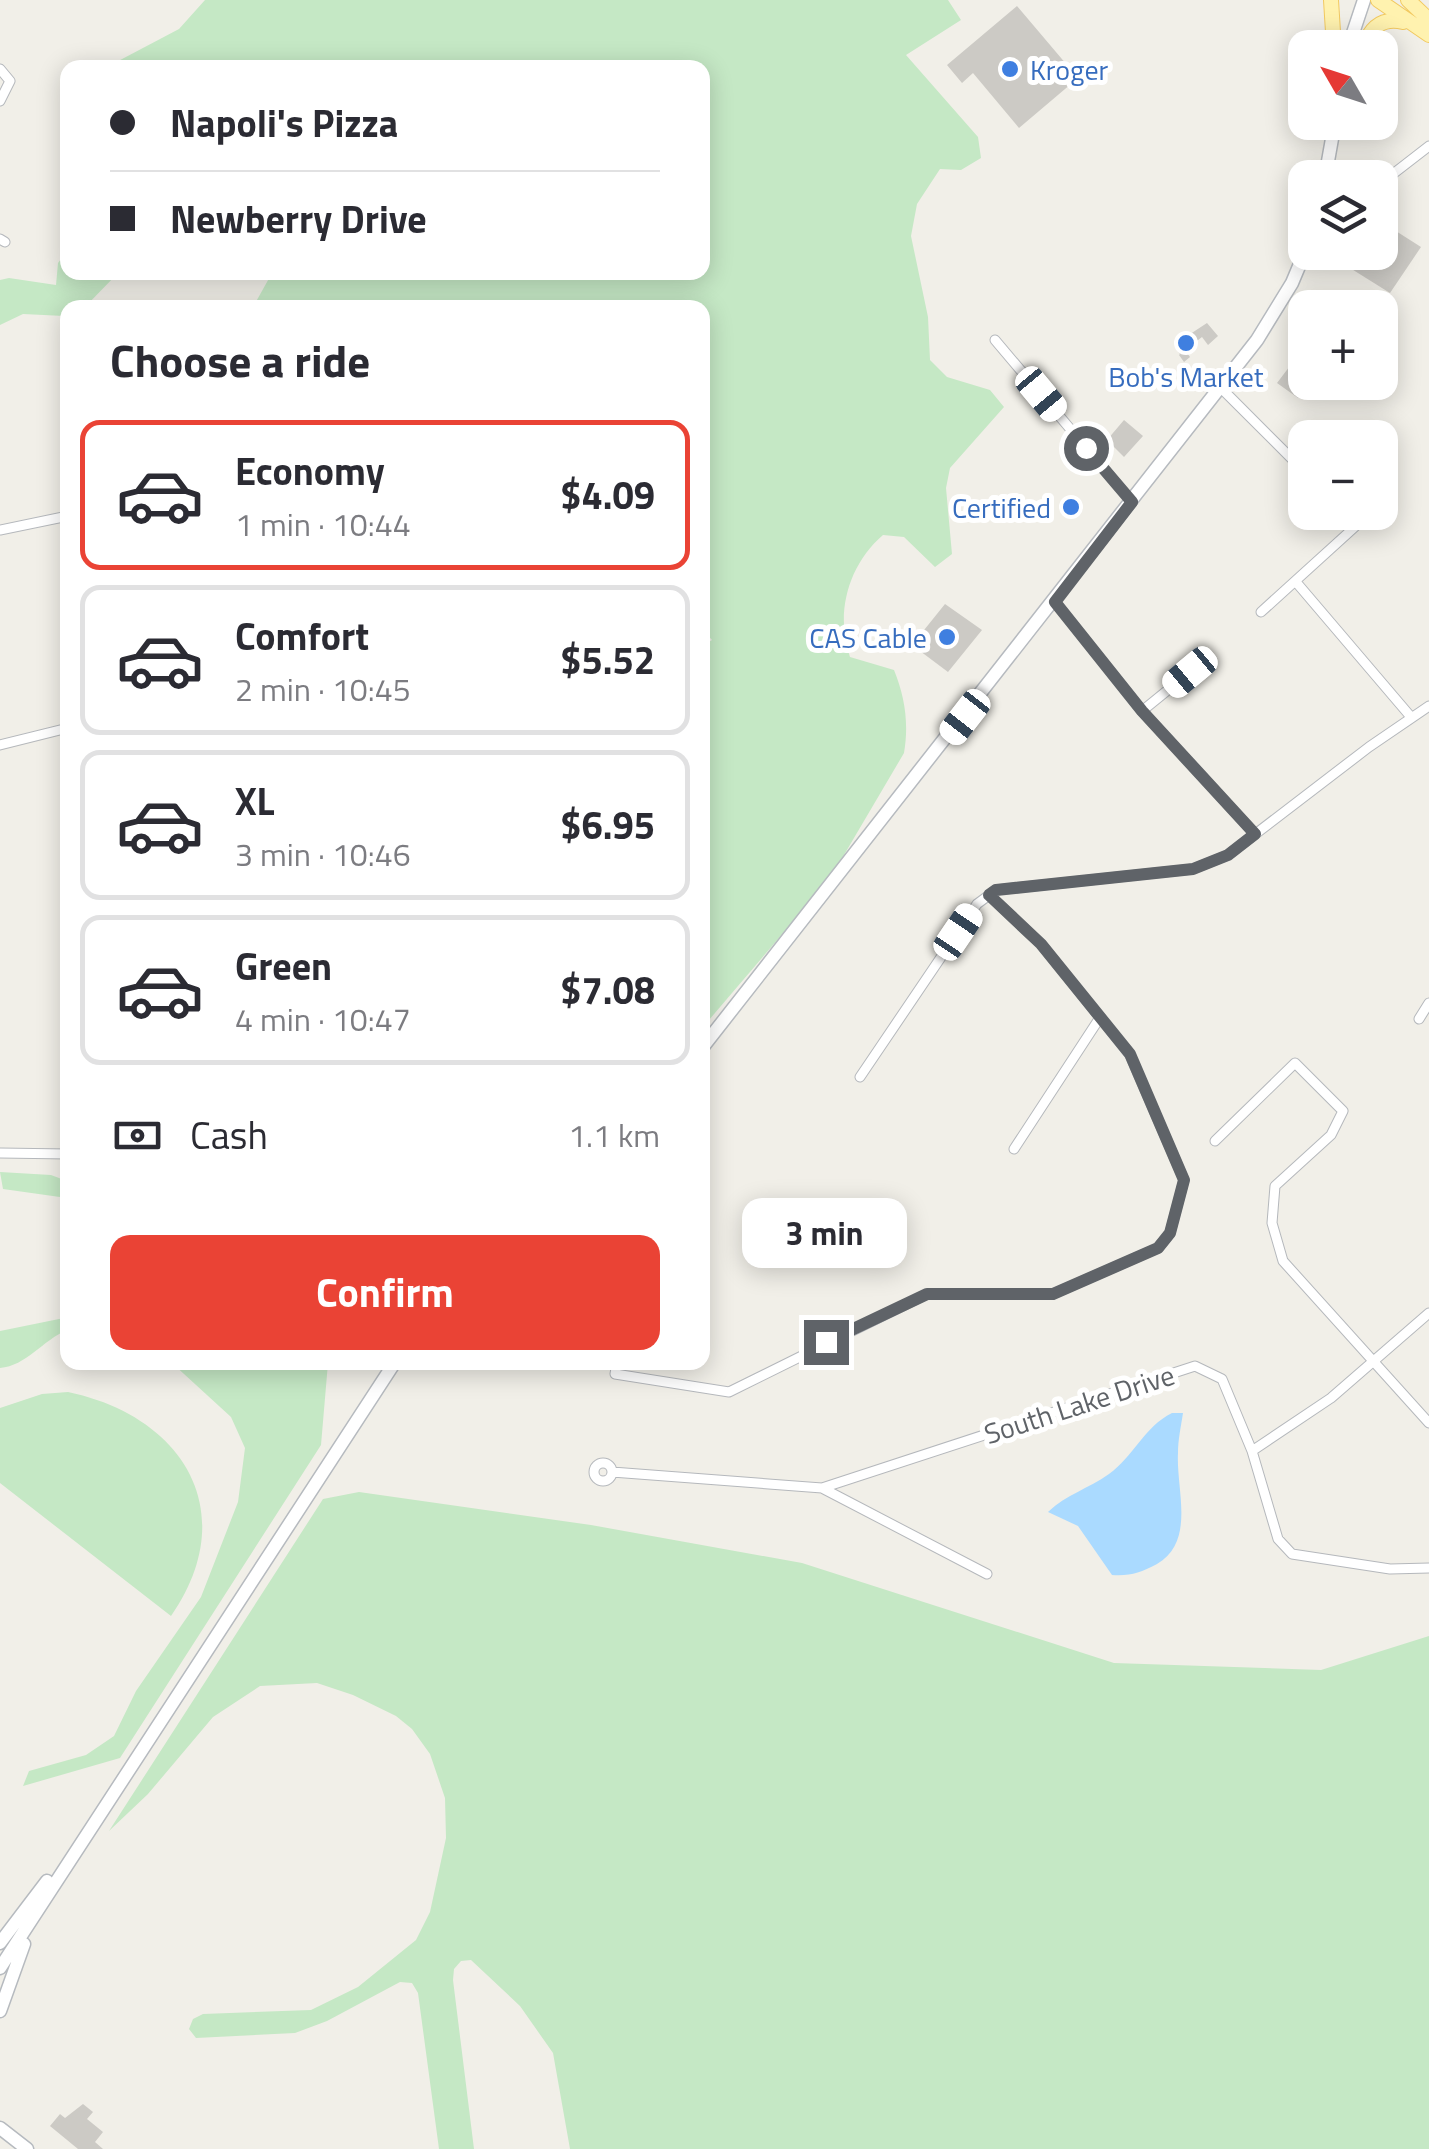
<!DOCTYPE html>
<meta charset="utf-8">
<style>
:root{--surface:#fff;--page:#f2f2f3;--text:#2b2b33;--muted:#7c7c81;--line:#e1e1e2;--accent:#ea4335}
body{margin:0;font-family:"Titillium Web",sans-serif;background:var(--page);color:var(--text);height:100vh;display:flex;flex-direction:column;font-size:38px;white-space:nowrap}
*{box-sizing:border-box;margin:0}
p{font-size:32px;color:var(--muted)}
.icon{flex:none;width:55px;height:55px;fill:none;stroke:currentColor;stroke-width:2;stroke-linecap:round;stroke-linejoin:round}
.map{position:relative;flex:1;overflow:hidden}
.panel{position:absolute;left:60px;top:300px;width:650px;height:1070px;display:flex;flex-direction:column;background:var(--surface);border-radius:20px;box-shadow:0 5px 25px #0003}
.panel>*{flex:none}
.top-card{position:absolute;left:60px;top:60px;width:650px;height:220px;border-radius:20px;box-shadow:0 5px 25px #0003;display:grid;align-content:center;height:220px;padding:0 50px;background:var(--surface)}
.needle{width:65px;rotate:309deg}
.tools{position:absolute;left:1288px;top:30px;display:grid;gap:20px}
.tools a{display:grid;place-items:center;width:110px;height:110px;border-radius:20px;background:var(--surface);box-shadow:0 5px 25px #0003;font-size:50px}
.end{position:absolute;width:45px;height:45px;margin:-22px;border:12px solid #5f6368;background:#fff;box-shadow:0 0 0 5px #fff}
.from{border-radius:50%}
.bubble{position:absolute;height:70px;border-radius:20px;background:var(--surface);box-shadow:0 5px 25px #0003;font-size:32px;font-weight:700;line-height:70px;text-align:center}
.car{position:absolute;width:30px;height:60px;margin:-30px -15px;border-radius:12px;box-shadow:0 0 8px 2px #0007;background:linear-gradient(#fff 24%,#345 0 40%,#fff 0 76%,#345 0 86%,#fff 0)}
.top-card b{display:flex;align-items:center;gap:35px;height:95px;font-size:38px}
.top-card b+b{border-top:2px solid var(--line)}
.top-card i{width:25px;height:25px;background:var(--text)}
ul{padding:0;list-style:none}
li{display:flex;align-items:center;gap:30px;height:150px;margin:0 20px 15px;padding:0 30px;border:5px solid var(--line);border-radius:20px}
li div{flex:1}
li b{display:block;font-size:38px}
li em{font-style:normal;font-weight:700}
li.on{border-color:var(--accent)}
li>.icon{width:90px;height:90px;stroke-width:1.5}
h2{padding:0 50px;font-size:45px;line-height:120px}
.pay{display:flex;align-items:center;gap:25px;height:110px;padding:0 50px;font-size:38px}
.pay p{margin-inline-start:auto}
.primary-button{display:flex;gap:20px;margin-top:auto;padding:20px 50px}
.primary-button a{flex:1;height:115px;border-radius:20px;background:var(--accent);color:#fff;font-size:40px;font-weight:700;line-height:115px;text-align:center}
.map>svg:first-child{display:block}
</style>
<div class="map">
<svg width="1429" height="2149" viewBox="0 0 1429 2149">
<rect width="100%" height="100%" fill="#f1efe8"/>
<path fill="#c5e8c5" d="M205,0H948L961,20L906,55L978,137L981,158L961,170L940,169L917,204L911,236L928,317L930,360L947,377L990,390L1004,407L950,468L946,488L952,554L935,567L904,537L883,535C848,565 835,614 850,657L894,670C905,697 909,724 904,753L831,877L703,1027L702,800L706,786L702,780V646L712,640L702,629V308L253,307L272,273L702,272V68H105L179,29Z
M67,251L68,272L118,273L85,307L68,308L64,316L23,314L0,325V280L9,278L56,285L58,263Z
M0,1172L51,1175L67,1181V1198L3,1189Z
M67,1313V1330C43,1340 26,1366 0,1368V1331L64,1318Z
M172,1363H328L321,1445L120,1758L23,1786L29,1771L86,1755L114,1736L136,1691L201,1597L238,1502L245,1448L231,1417Z
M68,1392C183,1416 243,1512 171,1616L0,1483V1408L42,1394Z
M359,1492L591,1525L802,1563L1114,1663L1321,1670L1429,1636V2149H570L553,2053L520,2006L471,1960L461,1961L454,1969L453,1980L474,2149H439L418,1993L412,1983L400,1982L327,2021L295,2033L196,2038L189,2029L193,2019L203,2014L311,2010L358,1987L416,1940L430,1912L446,1838L445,1798L430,1754L412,1729L396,1716L353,1695L317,1683L260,1686L213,1717L148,1794L109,1831L323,1499Z"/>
<path fill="#aadaff" d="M1172,1413H1183C1181,1426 1178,1440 1178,1453C1176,1490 1196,1541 1157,1564C1140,1573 1131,1576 1112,1575L1078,1526L1048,1512C1067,1494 1088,1489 1109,1474C1133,1457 1144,1427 1172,1413Z"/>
<path fill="#cccac5" d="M1017,6L1078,78L1019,128L973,73L962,83L947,65Z
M1380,225L1386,229L1388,226L1421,247L1390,293L1342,263L1349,252H1380Z
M1207,323L1218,336L1208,345L1202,337L1185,350L1190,357L1184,362L1179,355L1183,351L1180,354L1175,347L1178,342Z
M1305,346V382H1310L1298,398L1277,383Z
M1124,420L1143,436L1124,457L1107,440Z
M945,604L982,630L948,672L912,645Z
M83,2104L93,2112L87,2119L103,2132L95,2142L103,2149H78L50,2126L60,2114L65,2118Z"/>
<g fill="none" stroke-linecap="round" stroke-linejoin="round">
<g stroke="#b5b8bc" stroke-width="11">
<path id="street" d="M0,69L10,81L0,101
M1380,184L1429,146
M0,239L5,242
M995,340L1132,502
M1221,388L1305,472
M0,530L68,516
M1296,582L1411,717
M1055,602L1142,711L1255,834
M1261,612L1358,524L1346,512
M1142,711L1190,672
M0,745L68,728
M1419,1019L1429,1003
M860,1077L977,904L996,890L1193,869L1228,855L1369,747L1429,706
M1215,1141L1295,1063L1343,1111L1331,1135L1275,1186L1272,1223L1283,1261L1429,1423
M1014,1149L1099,1019
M0,1153L68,1154
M617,1362L615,1374L729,1392L927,1294H1053L1158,1248L1170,1233L1184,1180L1130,1055L1041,944L989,895
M1252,1451L1331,1398L1429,1313
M594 1472a9 9 0 1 1 18 0a9 9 0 1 1-18 0Z
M612,1472L822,1488L1195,1366L1222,1379L1252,1451L1278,1539L1292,1554L1390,1569L1429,1568
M822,1488L987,1574"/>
</g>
<g stroke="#b6babf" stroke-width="15">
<path id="secondary" d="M1348,48L1364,0
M1325,178L1335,122
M702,1048L1257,340L1292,283L1305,252
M0,1943L47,1881
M0,1968L395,1362
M0,2011L24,1944
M0,2128L27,2149"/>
</g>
<g stroke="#f2c960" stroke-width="16">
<path id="primary" d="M1331,0L1334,48
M1378,0L1429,35
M1408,0L1429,20
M1363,48C1370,28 1382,17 1403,22"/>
</g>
<use href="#street" stroke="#fff" stroke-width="9"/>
<use href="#secondary" stroke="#fff" stroke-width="12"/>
<use href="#primary" stroke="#fff2af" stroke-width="14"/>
</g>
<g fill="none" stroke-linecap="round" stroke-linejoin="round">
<path stroke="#5f6368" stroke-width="12" d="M826,1342L927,1294H1053L1158,1248L1170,1233L1184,1180L1130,1054L1041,944L989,895L996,890L1193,869L1228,855L1255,834L1142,711L1055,602L1132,502L1086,448"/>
</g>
<g fill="#3f7fe0" stroke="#fff" stroke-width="4">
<circle cx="1010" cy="69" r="10"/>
<circle cx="1186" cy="343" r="10"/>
<circle cx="1071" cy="507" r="10"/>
<circle cx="947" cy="637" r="10"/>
</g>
<g text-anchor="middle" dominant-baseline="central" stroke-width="10" stroke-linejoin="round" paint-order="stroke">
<g font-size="28" fill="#366cbe" stroke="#fff" text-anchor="end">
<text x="1030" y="69" text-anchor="start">Kroger</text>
<text x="1186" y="376" text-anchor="middle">Bob's Market</text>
<text x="1051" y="507">Certified</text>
<text x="927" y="637">CAS Cable</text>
</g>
<g font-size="28" fill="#5f6368" stroke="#fff">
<text transform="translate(1079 1404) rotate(-18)">South Lake Drive</text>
</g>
</g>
</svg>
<div class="tools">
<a><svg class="needle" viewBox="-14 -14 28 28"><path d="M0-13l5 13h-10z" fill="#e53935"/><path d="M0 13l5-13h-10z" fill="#7c7c81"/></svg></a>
<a><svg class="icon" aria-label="layers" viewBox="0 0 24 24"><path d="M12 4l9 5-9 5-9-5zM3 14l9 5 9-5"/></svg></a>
<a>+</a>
<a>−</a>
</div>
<i class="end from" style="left:1086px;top:448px"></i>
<i class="end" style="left:826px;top:1342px"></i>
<div class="bubble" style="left:742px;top:1198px;width:165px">3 min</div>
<i class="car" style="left:1041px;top:394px;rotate:140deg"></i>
<i class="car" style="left:1190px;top:672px;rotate:230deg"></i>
<i class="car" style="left:965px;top:717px;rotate:218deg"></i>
<i class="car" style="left:958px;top:932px;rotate:34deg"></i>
<div class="top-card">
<b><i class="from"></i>Napoli's Pizza</b>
<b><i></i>Newberry Drive</b>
</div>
<section class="panel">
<h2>Choose a ride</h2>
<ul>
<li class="on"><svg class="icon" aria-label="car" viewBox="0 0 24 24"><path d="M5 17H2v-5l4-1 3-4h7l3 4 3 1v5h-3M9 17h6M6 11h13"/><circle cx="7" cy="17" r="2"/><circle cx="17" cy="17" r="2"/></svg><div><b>Economy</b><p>1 min · 10:44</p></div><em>$4.09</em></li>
<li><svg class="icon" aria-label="car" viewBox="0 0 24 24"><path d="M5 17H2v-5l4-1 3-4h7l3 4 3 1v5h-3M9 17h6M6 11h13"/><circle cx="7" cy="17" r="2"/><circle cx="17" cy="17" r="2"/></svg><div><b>Comfort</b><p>2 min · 10:45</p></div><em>$5.52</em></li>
<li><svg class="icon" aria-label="car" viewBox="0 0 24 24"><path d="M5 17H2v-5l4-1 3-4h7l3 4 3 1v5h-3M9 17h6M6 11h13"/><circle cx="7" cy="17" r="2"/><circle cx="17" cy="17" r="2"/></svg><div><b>XL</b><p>3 min · 10:46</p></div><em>$6.95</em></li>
<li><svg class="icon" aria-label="car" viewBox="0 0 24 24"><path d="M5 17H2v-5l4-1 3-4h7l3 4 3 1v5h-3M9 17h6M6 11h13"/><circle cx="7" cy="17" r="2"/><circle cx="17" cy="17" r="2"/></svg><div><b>Green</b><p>4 min · 10:47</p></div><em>$7.08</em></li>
</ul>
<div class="pay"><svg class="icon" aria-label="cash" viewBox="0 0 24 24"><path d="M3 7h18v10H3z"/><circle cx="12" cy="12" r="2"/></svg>Cash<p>1.1 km</p></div>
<div class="primary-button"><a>Confirm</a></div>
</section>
</div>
